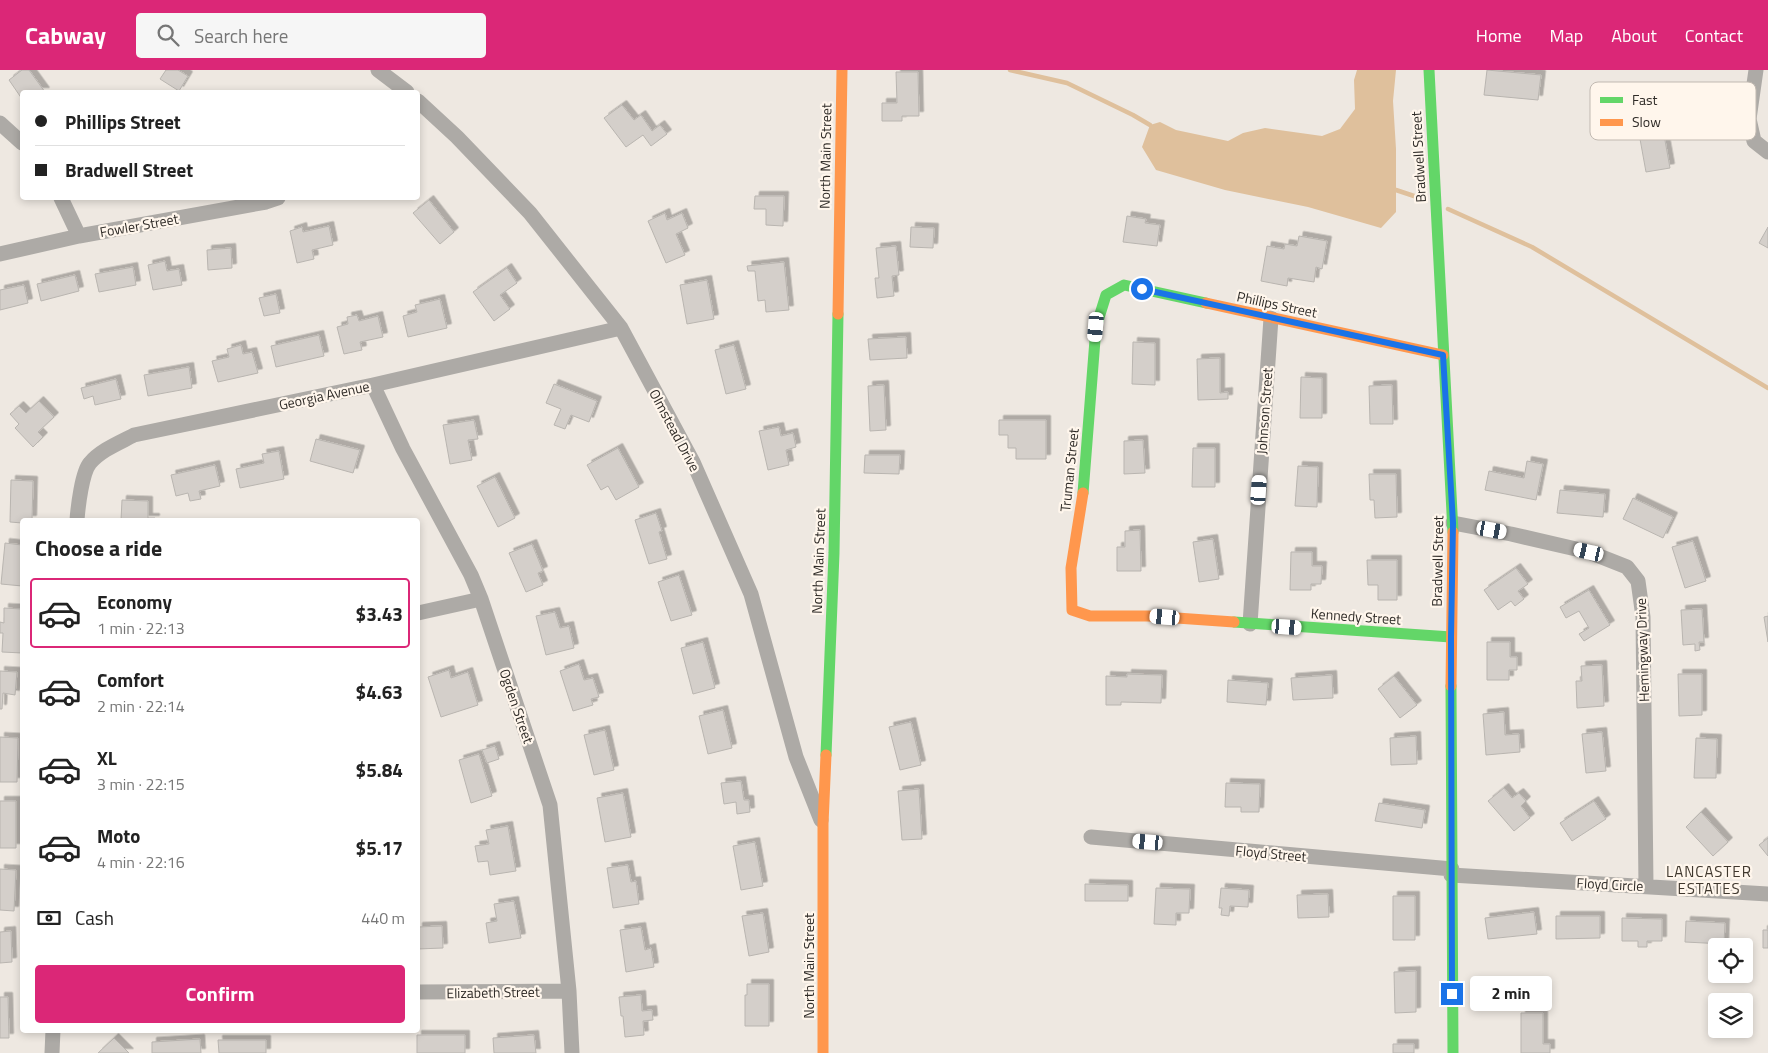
<!DOCTYPE html>
<meta charset="utf-8">
<style>
:root{--surface:#fff;--page:#f6f6f6;--text:#222;--muted:#767676;--line:#e0e0e0;--accent:#db2777}
body{margin:0;font-family:"Titillium Web",sans-serif;background:var(--page);color:var(--text);height:100vh;display:flex;flex-direction:column;font-size:19px;white-space:nowrap}
*{box-sizing:border-box;margin:0}
p{font-size:16px;color:var(--muted)}
.icon{flex:none;width:28px;height:28px;fill:none;stroke:currentColor;stroke-width:2;stroke-linecap:round;stroke-linejoin:round}
.map{position:relative;flex:1;overflow:hidden}
.panel{position:absolute;left:20px;top:448px;width:400px;height:515px;display:flex;flex-direction:column;background:var(--surface);border-radius:5px;box-shadow:0 2px 8px #0003}
.panel>*{flex:none}
.hud{position:absolute;left:20px;top:20px;width:400px;height:110px;border-radius:5px;box-shadow:0 2px 8px #0003;display:grid;align-content:center;height:110px;padding:0 15px;background:var(--surface)}
.buttons{position:absolute;left:1708px;top:868px;display:grid;gap:10px}
.buttons a{display:grid;place-items:center;width:45px;height:45px;border-radius:5px;background:var(--surface);box-shadow:0 2px 8px #0003;font-size:25px}
.end{position:absolute;width:22px;height:22px;margin:-11px;border:6px solid #1a73e8;background:#fff;box-shadow:0 0 0 2px #fff}
.from{border-radius:50%}
.bubble{position:absolute;height:35px;border-radius:5px;background:var(--surface);box-shadow:0 2px 8px #0003;font-size:16px;font-weight:700;line-height:35px;text-align:center}
.car{position:absolute;width:15px;height:30px;margin:-15px -8px;border-radius:6px;box-shadow:0 0 4px 1px #0007;background:linear-gradient(#fff 24%,#345 0 40%,#fff 0 76%,#345 0 86%,#fff 0)}
.hud b{display:flex;align-items:center;gap:18px;height:48px;font-size:19px}
.hud b+b{border-top:1px solid var(--line)}
.hud i{width:12px;height:12px;background:var(--text)}
ul{padding:0;list-style:none}
li{display:flex;align-items:center;gap:15px;height:70px;margin:0 10px 8px;padding:0 5px;border:2px solid transparent;border-radius:5px}
li div{flex:1}
li b{display:block;font-size:19px}
li em{font-style:normal;font-weight:700}
li.selected{border-color:var(--accent)}
li>.icon{width:45px;height:45px;stroke-width:1.5}
h2{padding:0 15px;font-size:22px;line-height:60px}
.pay{display:flex;align-items:center;gap:12px;height:55px;padding:0 15px;font-size:19px}
.pay p{margin-inline-start:auto}
.cta{display:flex;gap:10px;margin-top:auto;padding:10px 15px}
.cta a{flex:1;height:58px;border-radius:5px;background:var(--accent);color:#fff;font-size:20px;font-weight:700;line-height:58px;text-align:center}
header{display:flex;align-items:center;gap:30px;box-sizing:border-box;height:70px;padding:0 25px;background:var(--accent);color:#fff}
header strong{font-size:24px}
nav{display:flex;gap:28px;margin-inline-start:auto;font-size:18px}
.search{width:350px;height:45px;background:var(--page);display:flex;align-items:center;gap:12px;box-sizing:border-box;padding:0 18px;border-radius:5px;color:var(--muted);font-size:19px}
.map>svg:first-child{display:block}
</style>
<header>
<strong>Cabway</strong>
<div class="search"><svg class="icon" aria-label="search" viewBox="0 0 24 24"><circle cx="10" cy="10" r="6"/><path d="M15 15l6 6"/></svg>Search here</div>
<nav><a>Home</a><a>Map</a><a>About</a><a>Contact</a></nav>
</header>
<div class="map">
<svg width="1768" height="983" viewBox="0 0 1768 983">
<defs>
<filter id="shadow"><feDropShadow dx="4.5" dy="-4.5" stdDeviation="0" flood-color="#0004"/></filter>
</defs>
<rect width="100%" height="100%" fill="#eee8e1"/>
<path fill="#dfc09c" d="M1357,0H1396L1393,31L1396,79V142L1381,158L1308,137L1225,120L1156,100L1142,77L1150,55L1160,52L1176,60L1228,71L1243,63L1265,58L1322,66L1340,59L1355,39L1354,10Z"/>
<g fill="none" stroke-linecap="round" stroke-linejoin="round">
<path stroke="#dfc09c" stroke-width="4.5" d="M1010,0L1067,13L1133,45L1150,55
M1396,120L1423,129
M1448,139L1532,177L1768,318"/>
</g>
<path fill="#d4cfca" stroke="#b9b5b0" filter="url(#shadow)" d="M22,0H29L45,22H22V29L9,10Z
M166,0H178L188,6L179,21L160,9Z
M1487,0L1541,5L1538,30L1484,25Z
M896,2H918L919,46H902V51H882V33H897Z
M622,35L634,50L641,45L652,61L660,55L667,64L651,76L643,65L626,77L604,48Z
M1664,65L1670,98L1646,102L1640,69Z
M755,126H784L783,156L766,155V139H754Z
M429,130L454,162L440,174L413,143Z
M665,143L667,150L682,143L688,158L676,164L685,185L666,193L648,151Z
M1127,146L1146,149L1145,153L1160,155L1157,176L1123,172Z
M329,156L333,175L312,180L314,189L297,193L290,161L302,157L303,162Z
M911,157L934,158L933,178L910,177Z
M1768,157V178L1759,173Z
M1299,166L1327,171L1322,199L1316,197L1314,212L1288,208L1287,216L1261,211L1267,176L1284,179L1285,174L1297,176Z
M896,176L899,205L892,206L894,226L877,228L875,208H879L876,178Z
M231,178L232,198L208,200L207,180Z
M165,191L167,201L179,199L182,215L153,220L148,195Z
M784,192L789,240L766,242L765,230L758,231L755,201H748L747,196Z
M133,197L136,215L99,222L95,204Z
M507,198L517,213L500,225L510,239L494,251L473,222Z
M75,205L79,221L41,231L37,214Z
M707,210L714,249L687,254L680,215Z
M24,215L28,233L0,240V220Z
M276,224L280,243L264,246L259,228Z
M440,229L447,258L408,267L403,246L417,242L415,235Z
M357,245L359,251L378,246L383,267L360,272L362,280L344,284L337,257L348,254L347,247Z
M319,265L324,286L276,297L271,276Z
M906,267L907,288L870,290L868,269Z
M1133,272L1155,273V315L1132,314Z
M241,275L243,284L252,282L258,303L218,312L212,291L229,287L227,279Z
M734,275L746,319L726,324L715,280Z
M1220,288V323L1228,322V329L1198,330L1197,289Z
M189,297L192,318L148,326L144,305Z
M1301,307L1322,308V348H1300Z
M116,309L121,329L95,335L93,326L84,329L81,318Z
M554,314L597,331L589,352L571,345L565,359L554,355L561,339L546,333Z
M884,315L886,360L870,361L868,316Z
M1392,315L1393,354H1370L1369,316Z
M39,331L54,347L38,362L43,367L33,377L15,358L19,354L10,344L19,336L26,343Z
M474,350L478,369L468,370L472,390L450,394L443,355Z
M999,350H1046V389H1016V378H1008V365H999Z
M779,357L781,366L793,363L796,377L786,380L789,395L768,400L759,361Z
M316,369L360,380L353,403L310,391Z
M1143,370L1145,403L1124,404V371Z
M618,378L639,417L616,430L608,416L601,420L587,395Z
M1193,378H1215V417H1192Z
M279,381L284,409L240,418L236,399L264,393L262,384Z
M865,385H900L899,404L864,403Z
M1527,391L1543,394L1536,430L1485,420L1489,401L1524,408Z
M215,395L220,416L199,421L201,429L190,431L188,423L176,426L171,405Z
M1298,396L1318,397L1317,437L1295,436Z
M1369,404H1396L1397,447L1375,448L1374,430H1370Z
M495,407L515,448L498,457L477,416Z
M11,410L33,411L32,450H22V453L10,452Z
M1560,420L1605,424L1603,447L1557,443Z
M1633,428L1673,447L1663,468L1623,449Z
M122,430L148,431V448H155V450H121Z
M656,443L662,461L659,462L667,489L649,494L635,450Z
M1140,460L1141,501H1117V477H1125V461Z
M1213,469L1219,509L1199,512L1193,472Z
M1693,471L1706,511L1685,518L1672,477Z
M5,473L22,475V516L1,514Z
M532,474L543,501L538,503L543,515L526,522L509,483Z
M1291,482H1312V496H1322L1321,514H1311V520H1290Z
M1367,490H1397V530H1378V515H1368Z
M1516,498L1528,514L1518,521L1524,529L1515,536L1511,531L1498,540L1484,520Z
M679,505L692,545L671,551L658,512Z
M1589,520L1610,555L1584,571L1579,564L1589,558L1579,541L1566,548L1560,537Z
M4,538L22,539V583L2,582L3,563H0V552L4,553Z
M1702,539L1704,572H1699L1700,580L1695,581V574L1683,575L1681,540Z
M555,542L560,558L569,556L574,578L546,585L536,546Z
M1768,546V572L1764,547Z
M703,572L715,618L693,624L681,578Z
M1487,572H1510V587H1517V600H1509V610H1487Z
M579,594L584,610L593,608L599,627L591,629L593,635L573,641L560,601Z
M1602,595L1604,636L1577,638L1576,611H1582L1581,596Z
M449,600L451,608L468,602L478,635L441,647L428,607Z
M0,601L17,602L15,625L3,623L2,639H0Z
M1127,604L1162,605L1161,633L1121,632V635H1106V606L1127,607Z
M1678,604H1702V645L1679,646Z
M1332,605L1333,628L1293,630L1291,608Z
M1394,606L1417,635L1400,648L1378,619Z
M1228,610L1268,613L1266,635L1227,632Z
M723,640L732,678L708,684L699,646Z
M1504,642L1505,665L1519,664L1520,682L1486,685L1483,644Z
M911,652L921,695L900,700L889,657Z
M605,660L614,700L594,705L584,665Z
M1602,662L1606,701L1586,703L1582,664Z
M1416,666L1417,694L1391,695L1390,668Z
M0,667L18,668L17,712H0Z
M1696,668L1717,669L1716,708H1694Z
M495,676L499,689L487,693L482,680Z
M479,684L492,726L471,733L459,690Z
M741,711L744,730H749L750,742L737,744L736,732L724,734L721,713Z
M1226,713L1260,714L1259,742H1241V737H1225Z
M1504,718L1512,728L1519,723L1526,731L1521,736L1530,748L1514,761L1488,731Z
M919,719L922,769L902,770L898,721Z
M623,723L631,767L605,772L597,728Z
M0,731H16V778H0Z
M1594,731L1606,749L1572,771L1560,753Z
M1379,733L1425,740L1422,758L1375,751Z
M1701,742L1728,772L1713,786L1686,757Z
M508,756L516,801L490,805L488,791L478,792L475,776L489,774L486,760Z
M1768,768V786L1759,775Z
M755,772L763,816L741,820L733,776Z
M628,795L631,812L636,811L639,834L613,838L607,798Z
M0,799L16,800L14,841L0,840Z
M1085,814L1128,815V831H1085Z
M1156,818L1190,819L1189,843H1176V855L1154,854Z
M1221,818L1249,820L1248,837L1230,836L1229,846L1221,845L1222,838H1219Z
M1328,824L1329,847L1298,848L1297,825Z
M1393,826H1415V870H1393Z
M514,831L521,868L489,873L486,853L497,851L494,834Z
M1534,842L1537,864L1488,869L1485,848Z
M763,843L769,882L749,886L742,846Z
M1556,846H1600V868L1556,869Z
M1622,848L1662,849V871H1647V877H1638V871H1622Z
M1686,851L1725,853L1724,874L1685,872Z
M442,856L443,878L418,879V857Z
M641,857L645,880L651,878L654,897L626,902L620,860Z
M1763,860H1768V878H1763Z
M11,861L12,892L0,893V862Z
M1416,901V942L1395,943L1394,902Z
M747,914H769V956H745V925H747Z
M641,925L642,941L652,940L653,950L643,951L644,965L625,967L623,946H621L619,927Z
M0,927H8L9,968H0Z
M1521,943H1543V974H1550V983H1521Z
M417,965H465V983H417Z
M534,965L536,983H494L493,968Z
M114,968L129,983H98Z
M200,969L201,983H152V972Z
M218,970H266V983H219Z
M1393,974H1414V983H1393Z"/>
<g fill="none" stroke-linecap="round" stroke-linejoin="round">
<path stroke="#adaaa6" stroke-width="15" d="M378,0L407,22
M1756,0L1749,49L1754,71L1768,82
M418,31L457,67L530,143L621,258L693,392L751,524L796,687L821,750
M0,53L22,73
M61,128L79,166
M0,184L79,166L266,132L278,128
M373,315L403,379L471,505L481,529L550,735L569,921L572,983
M77,450C78,437 82,402 90,393C101,380 119,373 134,365L373,315L621,258
M1453,453L1511,464L1589,482L1627,497L1638,511L1643,547L1646,816
M418,543L481,529
M1250,554L1271,248
M1091,767L1452,799
M1451,805L1768,824
M418,922L569,921
M52,983L53,960"/>
<path stroke="#63d668" stroke-width="11" d="M1429,0L1453,462
M1083,423L1096,257L1106,225L1124,215L1206,233
M1234,552L1451,567
M1451,616L1453,983
M826,685L834,483L838,244"/>
<path stroke="#ff974d" stroke-width="11" d="M1206,233L1443,285
M838,244L842,0
M1083,423L1071,498L1072,540L1090,546H1148L1234,552
M1451,616L1453,462
M823,983V754L826,685"/>
</g>
<g fill="none" stroke-linecap="round" stroke-linejoin="round">
<path stroke="#1a73e8" stroke-width="6" d="M1142,219L1443,285L1453,453L1451,567L1452,924"/>
</g>
<g text-anchor="middle" dominant-baseline="central" stroke-width="4.5" stroke-linejoin="round" paint-order="stroke">
<g font-size="14" fill="#2f2b27" stroke="#fff6ec">
<text transform="translate(825 86) rotate(-89)">North Main Street</text>
<text transform="translate(1418 87) rotate(-93)">Bradwell Street</text>
<text transform="translate(139 155) rotate(-10)">Fowler Street</text>
<text transform="translate(1277 234) rotate(12)">Phillips Street</text>
<text transform="translate(324 325) rotate(-12)">Georgia Avenue</text>
<text transform="translate(1264 341) rotate(-86)">Johnson Street</text>
<text transform="translate(675 360) rotate(62)">Olmstead Drive</text>
<text transform="translate(1069 400) rotate(-84)">Truman Street</text>
<text transform="translate(818 491) rotate(-88)">North Main Street</text>
<text transform="translate(1437 491) rotate(-89)">Bradwell Street</text>
<text transform="translate(1356 546) rotate(4)">Kennedy Street</text>
<text transform="translate(1642 580) rotate(-92)">Hemingway Drive</text>
<text transform="translate(517 636) rotate(71)">Ogden Street</text>
<text transform="translate(1271 783) rotate(5)">Floyd Street</text>
<text transform="translate(1610 814) rotate(3)">Floyd Circle</text>
<text transform="translate(808 896) rotate(-90)">North Main Street</text>
<text transform="translate(493 922) rotate(-1)">Elizabeth Street</text>
</g>
<g font-size="15" letter-spacing="1" fill="#3f372d" stroke="#fff6ec">
<text x="1709" y="801">LANCASTER<tspan x="1709" dy="17">ESTATES</tspan></text>
</g>
</g>
<rect x="1590" y="12" width="166" height="58" rx="8" fill="#fff6ec" stroke="#c1b9b1" stroke-width="1"/>
<rect x="1600" y="27" width="23" height="6" fill="#63d668"/>
<rect x="1600" y="49" width="23" height="7" fill="#ff974d"/>
<g font-size="14" fill="#2f2b27">
<text x="1632" y="35">Fast</text>
<text x="1632" y="57">Slow</text>
</g>
</svg>
<div class="buttons">
<a><svg class="icon" aria-label="locate" viewBox="0 0 24 24"><circle cx="12" cy="12" r="6"/><path d="M12 2v4M12 18v4M2 12h4M18 12h4"/></svg></a>
<a><svg class="icon" aria-label="layers" viewBox="0 0 24 24"><path d="M12 4l9 5-9 5-9-5zM3 14l9 5 9-5"/></svg></a>
</div>
<i class="end from" style="left:1142px;top:219px"></i>
<i class="end" style="left:1452px;top:924px"></i>
<div class="bubble" style="left:1470px;top:906px;width:82px">2 min</div>
<i class="car" style="left:1096px;top:257px;rotate:185deg"></i>
<i class="car" style="left:1259px;top:420px;rotate:4deg"></i>
<i class="car" style="left:1492px;top:460px;rotate:100deg"></i>
<i class="car" style="left:1589px;top:482px;rotate:283deg"></i>
<i class="car" style="left:1165px;top:547px;rotate:275deg"></i>
<i class="car" style="left:1287px;top:557px;rotate:94deg"></i>
<i class="car" style="left:1148px;top:772px;rotate:275deg"></i>
<div class="hud">
<b><i class="from"></i>Phillips Street</b>
<b><i></i>Bradwell Street</b>
</div>
<section class="panel">
<h2>Choose a ride</h2>
<ul>
<li class="selected"><svg class="icon" aria-label="car" viewBox="0 0 24 24"><path d="M5 17H2v-5l4-1 3-4h7l3 4 3 1v5h-3M9 17h6M6 11h13"/><circle cx="7" cy="17" r="2"/><circle cx="17" cy="17" r="2"/></svg><div><b>Economy</b><p>1 min · 22:13</p></div><em>$3.43</em></li>
<li><svg class="icon" aria-label="car" viewBox="0 0 24 24"><path d="M5 17H2v-5l4-1 3-4h7l3 4 3 1v5h-3M9 17h6M6 11h13"/><circle cx="7" cy="17" r="2"/><circle cx="17" cy="17" r="2"/></svg><div><b>Comfort</b><p>2 min · 22:14</p></div><em>$4.63</em></li>
<li><svg class="icon" aria-label="car" viewBox="0 0 24 24"><path d="M5 17H2v-5l4-1 3-4h7l3 4 3 1v5h-3M9 17h6M6 11h13"/><circle cx="7" cy="17" r="2"/><circle cx="17" cy="17" r="2"/></svg><div><b>XL</b><p>3 min · 22:15</p></div><em>$5.84</em></li>
<li><svg class="icon" aria-label="car" viewBox="0 0 24 24"><path d="M5 17H2v-5l4-1 3-4h7l3 4 3 1v5h-3M9 17h6M6 11h13"/><circle cx="7" cy="17" r="2"/><circle cx="17" cy="17" r="2"/></svg><div><b>Moto</b><p>4 min · 22:16</p></div><em>$5.17</em></li>
</ul>
<div class="pay"><svg class="icon" aria-label="cash" viewBox="0 0 24 24"><path d="M3 7h18v10H3z"/><circle cx="12" cy="12" r="2"/></svg>Cash<p>440 m</p></div>
<div class="cta"><a>Confirm</a></div>
</section>
</div>
